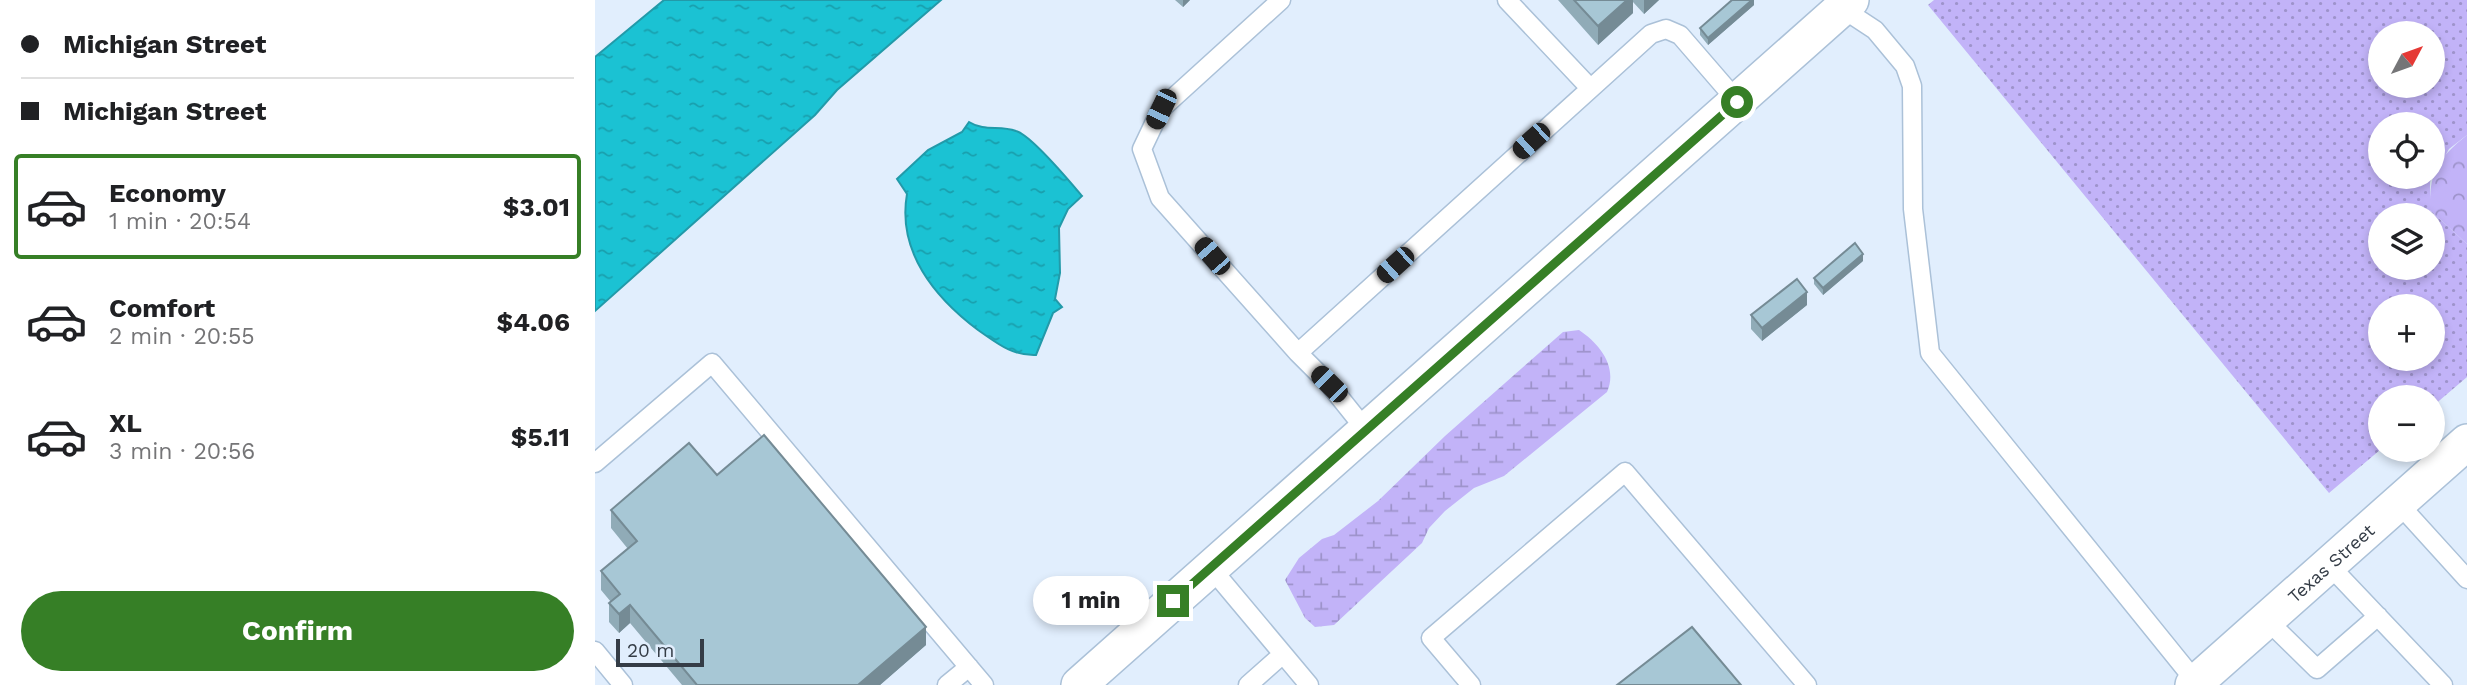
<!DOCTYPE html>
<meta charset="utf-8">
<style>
:root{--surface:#fff;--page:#f6f6f6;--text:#202124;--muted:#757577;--line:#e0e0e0;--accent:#367f26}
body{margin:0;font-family:"Work Sans",sans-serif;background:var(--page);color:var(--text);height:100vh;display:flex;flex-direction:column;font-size:26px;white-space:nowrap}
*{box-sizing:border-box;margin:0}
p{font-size:23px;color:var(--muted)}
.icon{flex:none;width:38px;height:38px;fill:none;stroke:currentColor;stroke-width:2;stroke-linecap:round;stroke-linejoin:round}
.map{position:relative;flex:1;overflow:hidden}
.sheet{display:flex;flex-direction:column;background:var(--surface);width:595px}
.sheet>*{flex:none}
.hud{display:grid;align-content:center;height:154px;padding:0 21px;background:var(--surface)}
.needle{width:46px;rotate:49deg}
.tools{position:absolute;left:1773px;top:21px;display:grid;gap:14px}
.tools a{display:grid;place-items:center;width:77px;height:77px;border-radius:50%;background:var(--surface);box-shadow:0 4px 10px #0003;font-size:35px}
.scale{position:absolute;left:21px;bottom:18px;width:88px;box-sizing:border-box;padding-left:7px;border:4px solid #343c46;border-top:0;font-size:19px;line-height:24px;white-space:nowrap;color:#343c46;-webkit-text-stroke:5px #e1eefd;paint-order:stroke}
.end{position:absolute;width:32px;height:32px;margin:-16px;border:9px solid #367f26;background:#fff;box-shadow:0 0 0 4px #fff}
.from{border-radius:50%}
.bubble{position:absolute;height:49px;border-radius:24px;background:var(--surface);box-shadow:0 4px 10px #0003;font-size:23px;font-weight:700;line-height:49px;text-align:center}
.car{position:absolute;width:21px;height:42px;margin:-21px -10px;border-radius:9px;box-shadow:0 0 5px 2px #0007;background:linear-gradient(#222 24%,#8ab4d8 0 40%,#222 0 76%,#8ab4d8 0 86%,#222 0)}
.hud b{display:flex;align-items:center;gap:24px;height:66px;font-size:26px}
.hud b+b{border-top:2px solid var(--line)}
.hud i{width:18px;height:18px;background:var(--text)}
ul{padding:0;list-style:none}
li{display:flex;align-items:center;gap:21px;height:105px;margin:0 14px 10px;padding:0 7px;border:4px solid transparent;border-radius:7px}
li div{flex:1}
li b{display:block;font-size:26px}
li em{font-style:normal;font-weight:700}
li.current{border-color:var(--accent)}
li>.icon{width:63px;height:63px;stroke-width:1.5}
.cta{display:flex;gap:14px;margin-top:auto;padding:14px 21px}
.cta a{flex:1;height:80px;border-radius:42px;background:var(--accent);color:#fff;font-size:28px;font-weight:700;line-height:80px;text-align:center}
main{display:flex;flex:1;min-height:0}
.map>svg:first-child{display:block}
</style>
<main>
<section class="sheet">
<div class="hud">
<b><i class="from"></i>Michigan Street</b>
<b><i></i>Michigan Street</b>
</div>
<ul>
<li class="current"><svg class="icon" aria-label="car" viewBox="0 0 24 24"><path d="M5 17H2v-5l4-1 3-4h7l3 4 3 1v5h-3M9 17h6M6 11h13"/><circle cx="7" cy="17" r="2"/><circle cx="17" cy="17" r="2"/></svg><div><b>Economy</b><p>1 min · 20:54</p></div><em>$3.01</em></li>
<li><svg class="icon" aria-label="car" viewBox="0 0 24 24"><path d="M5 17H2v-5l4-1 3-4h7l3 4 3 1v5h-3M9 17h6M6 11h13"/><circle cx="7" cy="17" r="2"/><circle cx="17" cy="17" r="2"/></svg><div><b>Comfort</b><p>2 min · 20:55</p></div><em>$4.06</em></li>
<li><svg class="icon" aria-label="car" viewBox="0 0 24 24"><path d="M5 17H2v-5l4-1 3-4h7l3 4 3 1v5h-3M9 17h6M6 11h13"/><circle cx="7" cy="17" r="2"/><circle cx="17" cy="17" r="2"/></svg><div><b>XL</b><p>3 min · 20:56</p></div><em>$5.11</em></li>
</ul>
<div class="cta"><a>Confirm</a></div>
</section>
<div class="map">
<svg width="1872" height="685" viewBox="0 0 1872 685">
<defs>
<pattern id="grass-dots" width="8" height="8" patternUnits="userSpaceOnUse" patternTransform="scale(1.75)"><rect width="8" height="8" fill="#c2b3f8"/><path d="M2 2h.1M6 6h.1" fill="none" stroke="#9e93cb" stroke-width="1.8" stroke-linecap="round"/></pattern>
<pattern id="forest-crowns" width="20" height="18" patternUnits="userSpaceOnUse" patternTransform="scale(1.75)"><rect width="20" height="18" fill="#c2b3f8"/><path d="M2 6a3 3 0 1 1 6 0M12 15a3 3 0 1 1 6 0" fill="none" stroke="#9e93cb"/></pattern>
<pattern id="wetland-marsh" width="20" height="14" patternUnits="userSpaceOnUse" patternTransform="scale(1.75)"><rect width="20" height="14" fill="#c2b3f8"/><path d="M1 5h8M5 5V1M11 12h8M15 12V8" fill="none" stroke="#9e93cb"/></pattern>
<pattern id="water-ripples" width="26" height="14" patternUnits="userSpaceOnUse" patternTransform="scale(1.75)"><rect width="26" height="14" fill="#1bc2d3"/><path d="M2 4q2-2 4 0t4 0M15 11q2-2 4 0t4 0" fill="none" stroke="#199fad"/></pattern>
</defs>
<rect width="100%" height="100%" fill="#e1eefd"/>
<path fill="url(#grass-dots)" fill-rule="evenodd" d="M1339,0H1872V135L1854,149L1838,177V124H1785V177H1837L1835,182V210L1872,244V377L1838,406V397H1785V450L1734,493L1333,5ZM1785,33H1838V86H1785ZM1785,215H1838V268H1785ZM1785,306H1838V359H1785Z"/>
<path fill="url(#forest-crowns)" d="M1872,135V244L1835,210C1834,173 1842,159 1872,135Z"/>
<path fill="url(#wetland-marsh)" d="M984,330C1005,344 1023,367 1012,392L909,476L879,488L850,511L834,528L827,543L739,625L720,627L710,618L690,580L704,558L727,539L739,535L783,501L850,436L968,332Z"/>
<path fill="url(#water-ripples)" stroke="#229aa9" stroke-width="2" d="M69,0H346L242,90L220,115L0,311V57Z
M374,122C390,132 404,125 421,131C436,135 476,183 487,196L473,209L464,228L465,273L460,299L467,307L458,313L441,355C417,356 402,343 383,330C339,297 302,251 312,194L302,179L333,150L367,132Z"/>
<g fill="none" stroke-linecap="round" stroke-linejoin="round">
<g stroke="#abc1d8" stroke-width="21">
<path id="lane" d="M686,0L566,109L547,149L565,198L703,353
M912,0L995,88
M1242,5L1280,30L1310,66L1317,86L1318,209L1335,353L1601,682
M770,429L734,384L703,353L1056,34L1071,29L1085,35L1142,101
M0,463L117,363L389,685
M1803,503L1872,579
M1734,565L1848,685
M616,568L714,685
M1672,620L1722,669L1783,616
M0,651L28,685
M352,685L374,667
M653,685L688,654
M876,685L836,638L1030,472L1212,685"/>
</g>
<g stroke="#abc1d8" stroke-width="38">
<g id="street">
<path d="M484,685L1256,0"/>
<path id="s1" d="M1598,685L1872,442"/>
</g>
</g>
<use href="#lane" stroke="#fff" stroke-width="18"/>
<use href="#street" stroke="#fff" stroke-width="35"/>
</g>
<path fill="#90abb7" d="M580,0H595L588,7Z
M963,0H1064L1049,14L1038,2V13L1003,45Z
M1159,0V5L1113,45L1105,35V28Z
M1268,261L1228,295L1219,284V278Z
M1212,305L1167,341L1156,329V315Z
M122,475L331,645L285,685H87L35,623L24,633L14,622V603L16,602L6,590V571L33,549L16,528V510Z"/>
<path fill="#758b95" d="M588,0H595L588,7Z
M1032,0H1038V13L1003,45V26Z
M1049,0H1064L1049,14Z
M1157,0H1159V5L1113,45V38Z
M1268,254V261L1228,295V288Z
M1212,292V305L1167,341V328Z
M35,605V623L24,633V614Z
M331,627V645L285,685H263Z"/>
<path fill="#a7c7d5" stroke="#758b95" stroke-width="2" d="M979,0H1032L1003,26Z
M1137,0H1157L1113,38L1105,28Z
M1260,243L1268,254L1228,288L1219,278Z
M1202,279L1212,292L1167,328L1156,315Z
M169,435L331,627L263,685H102L35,605L24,614L14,603L25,594L6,571L42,541L16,510L94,443L122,475Z
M1097,627L1146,685H1022Z"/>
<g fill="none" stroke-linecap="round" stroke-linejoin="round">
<path stroke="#367f26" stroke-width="9" d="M578,601L1142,102"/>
</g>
<g text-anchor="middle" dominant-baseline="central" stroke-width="5" stroke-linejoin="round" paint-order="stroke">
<g font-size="18" fill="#343c46" stroke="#e1eefd">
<text stroke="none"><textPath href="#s1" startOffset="184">Texas Street</textPath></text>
</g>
</g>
</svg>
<div class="tools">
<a><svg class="needle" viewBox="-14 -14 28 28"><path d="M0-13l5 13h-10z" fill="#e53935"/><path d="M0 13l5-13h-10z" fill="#757577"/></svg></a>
<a><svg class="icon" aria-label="locate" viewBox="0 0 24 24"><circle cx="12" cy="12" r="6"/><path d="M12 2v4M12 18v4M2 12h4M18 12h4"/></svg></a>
<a><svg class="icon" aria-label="layers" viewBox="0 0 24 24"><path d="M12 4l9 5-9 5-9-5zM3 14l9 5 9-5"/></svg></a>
<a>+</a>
<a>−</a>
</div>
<div class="scale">20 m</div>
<i class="end from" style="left:1142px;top:102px"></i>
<i class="end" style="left:578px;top:601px"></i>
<div class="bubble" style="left:438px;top:576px;width:116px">1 min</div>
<i class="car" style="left:566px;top:109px;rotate:205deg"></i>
<i class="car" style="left:936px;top:141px;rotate:228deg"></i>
<i class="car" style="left:617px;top:256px;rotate:319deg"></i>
<i class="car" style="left:800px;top:265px;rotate:228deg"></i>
<i class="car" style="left:734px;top:384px;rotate:315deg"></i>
</div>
</main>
